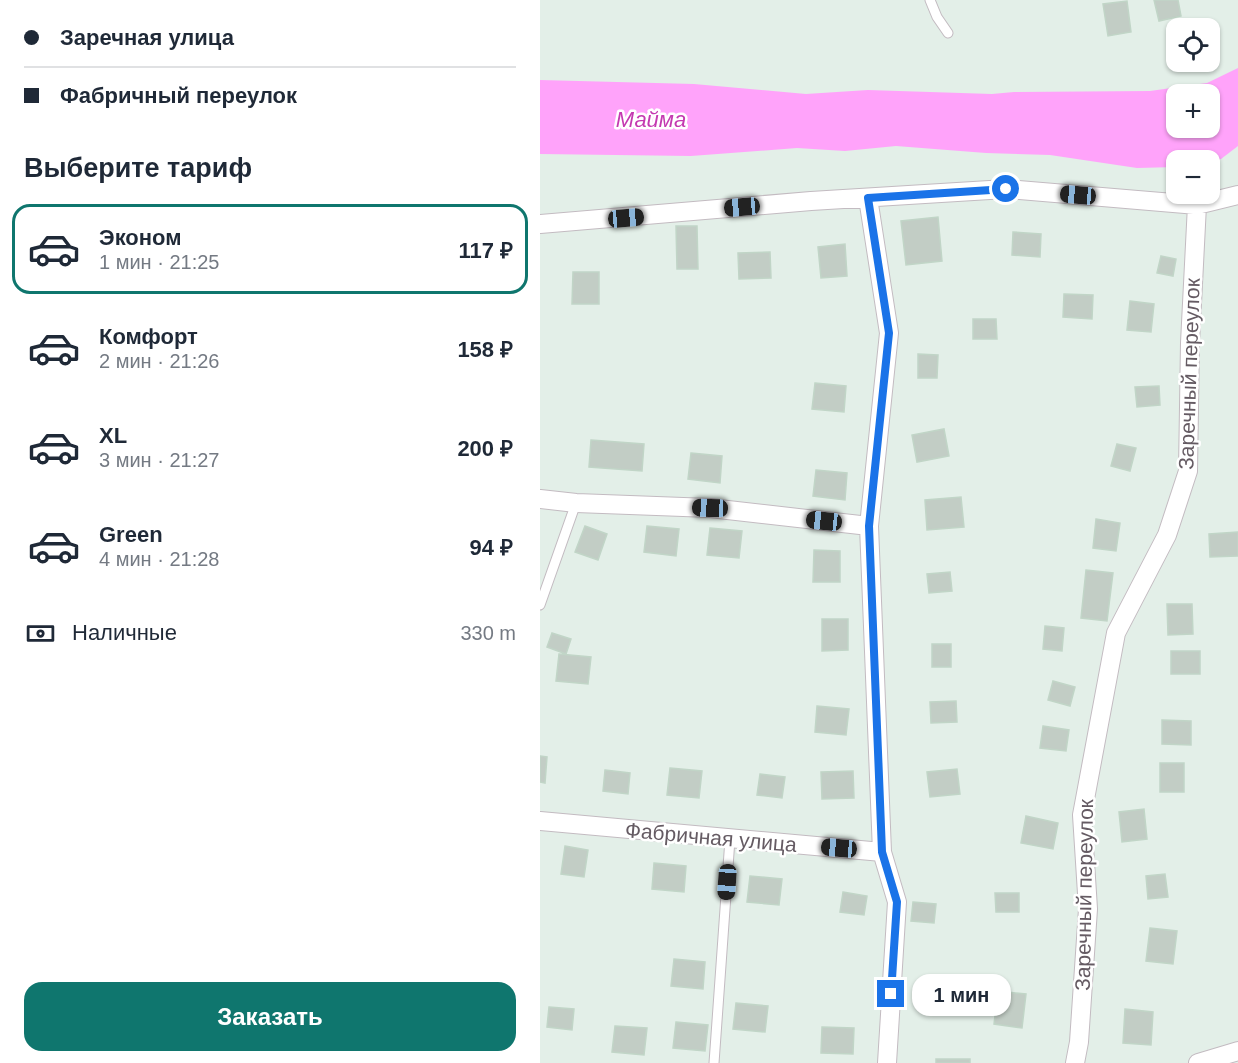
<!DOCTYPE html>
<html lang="ru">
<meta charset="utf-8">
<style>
:root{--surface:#fff;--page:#f2f2f3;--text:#1f2937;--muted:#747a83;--line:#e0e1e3;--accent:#0f766e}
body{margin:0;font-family:Arial,sans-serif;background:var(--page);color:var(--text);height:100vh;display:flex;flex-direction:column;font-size:22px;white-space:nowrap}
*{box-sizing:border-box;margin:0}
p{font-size:20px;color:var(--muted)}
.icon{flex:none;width:33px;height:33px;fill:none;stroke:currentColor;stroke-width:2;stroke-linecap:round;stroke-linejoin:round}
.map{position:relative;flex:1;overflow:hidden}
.panel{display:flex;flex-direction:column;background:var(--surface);width:540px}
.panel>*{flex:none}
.banner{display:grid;align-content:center;height:132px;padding:0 24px;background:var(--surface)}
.fabs{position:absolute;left:626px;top:18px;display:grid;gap:12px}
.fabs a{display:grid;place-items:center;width:54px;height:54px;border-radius:12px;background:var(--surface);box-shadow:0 2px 4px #0004;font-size:30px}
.end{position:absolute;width:27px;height:27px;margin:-14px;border:8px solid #1a73e8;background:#fff;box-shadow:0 0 0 3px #fff}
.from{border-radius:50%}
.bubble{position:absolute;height:42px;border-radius:18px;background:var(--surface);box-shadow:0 2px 4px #0004;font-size:20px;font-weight:800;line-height:42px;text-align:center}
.car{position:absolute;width:18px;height:36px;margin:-18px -9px;border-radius:8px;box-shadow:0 0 4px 2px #0007;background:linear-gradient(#222 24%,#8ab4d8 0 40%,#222 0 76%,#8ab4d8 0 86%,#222 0)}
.banner b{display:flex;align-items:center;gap:21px;height:57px;font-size:22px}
.banner b+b{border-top:2px solid var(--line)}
.banner i{width:15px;height:15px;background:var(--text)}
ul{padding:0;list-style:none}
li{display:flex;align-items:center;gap:18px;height:90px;margin:0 12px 9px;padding:0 12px;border:3px solid transparent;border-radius:18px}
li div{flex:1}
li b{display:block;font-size:22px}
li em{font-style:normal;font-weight:800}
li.on{border-color:var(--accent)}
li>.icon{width:54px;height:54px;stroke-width:1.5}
h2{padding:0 24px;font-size:27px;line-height:72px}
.pay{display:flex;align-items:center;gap:15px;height:66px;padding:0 24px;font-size:22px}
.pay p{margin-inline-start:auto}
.action{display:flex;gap:12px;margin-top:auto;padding:12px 24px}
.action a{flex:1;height:69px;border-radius:18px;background:var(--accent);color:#fff;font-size:24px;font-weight:800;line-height:69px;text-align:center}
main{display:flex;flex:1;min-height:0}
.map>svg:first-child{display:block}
</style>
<main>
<section class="panel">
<div class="banner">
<b><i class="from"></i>Заречная улица</b>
<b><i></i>Фабричный переулок</b>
</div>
<h2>Выберите тариф</h2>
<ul>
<li class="on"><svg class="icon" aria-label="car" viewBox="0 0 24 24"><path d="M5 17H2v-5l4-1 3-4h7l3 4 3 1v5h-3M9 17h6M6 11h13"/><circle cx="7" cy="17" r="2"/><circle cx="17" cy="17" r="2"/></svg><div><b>Эконом</b><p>1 мин · 21:25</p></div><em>117 ₽</em></li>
<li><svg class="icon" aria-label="car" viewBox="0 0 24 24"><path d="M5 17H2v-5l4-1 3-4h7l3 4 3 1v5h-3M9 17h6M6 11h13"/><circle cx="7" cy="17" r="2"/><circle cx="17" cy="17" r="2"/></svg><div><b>Комфорт</b><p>2 мин · 21:26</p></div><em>158 ₽</em></li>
<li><svg class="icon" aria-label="car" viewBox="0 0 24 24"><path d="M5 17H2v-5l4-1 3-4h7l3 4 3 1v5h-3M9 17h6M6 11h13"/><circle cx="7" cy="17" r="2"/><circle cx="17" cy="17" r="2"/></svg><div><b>XL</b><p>3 мин · 21:27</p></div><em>200 ₽</em></li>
<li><svg class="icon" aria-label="car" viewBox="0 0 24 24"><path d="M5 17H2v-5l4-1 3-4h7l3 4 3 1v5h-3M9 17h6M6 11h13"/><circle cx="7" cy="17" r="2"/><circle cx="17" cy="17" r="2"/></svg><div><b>Green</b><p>4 мин · 21:28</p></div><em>94 ₽</em></li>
</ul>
<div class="pay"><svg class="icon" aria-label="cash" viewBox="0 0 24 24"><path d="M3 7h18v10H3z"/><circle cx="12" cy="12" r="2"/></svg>Наличные<p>330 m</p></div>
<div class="action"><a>Заказать</a></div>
</section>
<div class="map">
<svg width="698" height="1063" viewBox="0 0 698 1063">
<rect width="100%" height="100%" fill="#e3efe8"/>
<path fill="#ffa3fa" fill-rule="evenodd" d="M698,68V146L681,159L669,163V160H636V167L597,168L510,155L446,153L356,146L305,151L257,148L151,156L0,154V80L154,84L266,94L328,90L452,94L474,92L610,91L667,83ZM636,94H669V128H636Z"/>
<path fill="#c2cdc5" stroke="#c1d5c7" stroke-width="1.5" d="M614,0H638L641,16L619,21Z
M587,1L591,32L568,36L563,4Z
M398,217L402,261L366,265L361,221Z
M136,226H157L158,269H137Z
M473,232L501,234L500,257L472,255Z
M305,244L307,276L281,278L278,247Z
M230,252L231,278L199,279L198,253Z
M621,256L636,259L633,276L617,273Z
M33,272H59V304H32Z
M524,294L553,295L552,319L523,317Z
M590,301L614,304L611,332L587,330Z
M433,319H456L457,339H433Z
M378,354L398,355L397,378H378Z
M275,383L306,386L304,412L272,409Z
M619,386L620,405L597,407L595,387Z
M404,429L409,456L377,462L372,435Z
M51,440L104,444L102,471L49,467Z
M577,444L596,448L590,471L571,466Z
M151,453L182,456L180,483L148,479Z
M276,470L307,473L305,500L273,496Z
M421,497L424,527L387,530L385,500Z
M556,519L580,523L576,551L553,548Z
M45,526L67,534L58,560L35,552Z
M107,526L139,529L136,556L104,552Z
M170,528L202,531L199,558L167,555Z
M698,532V556L670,557L669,534Z
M274,550L300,551V582H273Z
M546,570L573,573L567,621L541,618Z
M410,572L412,591L389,593L387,574Z
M627,604H652L653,634L628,635Z
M282,619H308V650L282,651Z
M505,626L524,628L522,651L503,649Z
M12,633L31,639L26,654L7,647Z
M392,644H411V667H392Z
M631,651H660V674H631Z
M19,654L51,657L48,684L16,681Z
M513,681L535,687L530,706L508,700Z
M416,701L417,722L391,723L390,702Z
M277,706L309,709L306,735L275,732Z
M622,720L651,721V745L622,744Z
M503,726L529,730L526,751L500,748Z
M0,756L7,757L5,783L0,782Z
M620,763H644V792H620Z
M130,768L162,771L159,798L127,795Z
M417,769L420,794L390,797L387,772Z
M65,770L90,773L88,794L63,791Z
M313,771L314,798L282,799L281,772Z
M220,774L245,777L242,798L217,795Z
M604,809L607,839L582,842L579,812Z
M486,816L518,823L513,849L481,843Z
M25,846L48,850L44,877L21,874Z
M114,863L146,866L144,892L112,889Z
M625,874L628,897L608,899L606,876Z
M210,876L242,879L239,905L207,902Z
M303,892L327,896L324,915L300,912Z
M455,893H479V912H456Z
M373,902L396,904L394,923L371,921Z
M610,928L637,931L633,964L606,961Z
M134,959L165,962L163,989L131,986Z
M458,991L486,994L482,1028L454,1024Z
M196,1003L228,1006L225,1032L193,1029Z
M9,1007L34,1009L32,1030L7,1027Z
M585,1009L613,1012L611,1045L583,1043Z
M136,1022L168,1025L165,1051L133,1048Z
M75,1026L107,1028L104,1055L72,1052Z
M282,1027L314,1028L313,1054L281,1053Z
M396,1059H430V1063H396Z"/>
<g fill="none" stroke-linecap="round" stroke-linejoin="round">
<g stroke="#c3bbc1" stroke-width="11">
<path id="service" d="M390,0L397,17L408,33
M0,605L36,503
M174,1063L190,839"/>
</g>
<g stroke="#c3bbc1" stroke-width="20">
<path id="minor" d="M328,198L349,333L329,526L342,852L357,902L347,1063
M0,224L271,201L466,189L657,205L698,195
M0,499L36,503L170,508L329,526
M0,821L342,852
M535,1063L539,1042L548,909L542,815L576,633L627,535L648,471L650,343L657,205
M658,1063L698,1051"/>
</g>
<use href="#service" stroke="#fff" stroke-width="9"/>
<use href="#minor" stroke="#fff" stroke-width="18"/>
</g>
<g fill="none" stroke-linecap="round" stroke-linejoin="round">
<path stroke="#1a73e8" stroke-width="8" d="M351,994L357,902L342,852L329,526L349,333L328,198L466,189"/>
</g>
<g text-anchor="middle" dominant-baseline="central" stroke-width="5" stroke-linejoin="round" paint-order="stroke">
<g font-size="21" fill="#655b63" stroke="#fff">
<text transform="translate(649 374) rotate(-88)">Заречный переулок</text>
<text transform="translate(171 837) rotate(5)">Фабричная улица</text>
<text transform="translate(544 895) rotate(-89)">Заречный переулок</text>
</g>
<g font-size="22" font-style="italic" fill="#c439b1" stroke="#fff">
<text x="111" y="119">Майма</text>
</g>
</g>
</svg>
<div class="fabs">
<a><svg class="icon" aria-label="locate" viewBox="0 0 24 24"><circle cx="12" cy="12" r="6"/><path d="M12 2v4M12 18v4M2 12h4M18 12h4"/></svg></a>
<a>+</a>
<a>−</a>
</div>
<i class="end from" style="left:466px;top:189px"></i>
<i class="end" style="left:351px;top:994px"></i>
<div class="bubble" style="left:372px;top:974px;width:99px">1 мин</div>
<i class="car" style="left:538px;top:195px;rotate:275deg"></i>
<i class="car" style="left:202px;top:207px;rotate:265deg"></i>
<i class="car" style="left:86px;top:218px;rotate:85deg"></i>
<i class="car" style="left:170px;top:508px;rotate:272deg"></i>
<i class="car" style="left:284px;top:521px;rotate:276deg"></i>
<i class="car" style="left:299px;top:848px;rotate:275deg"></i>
<i class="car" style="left:187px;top:882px;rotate:184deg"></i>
</div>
</main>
